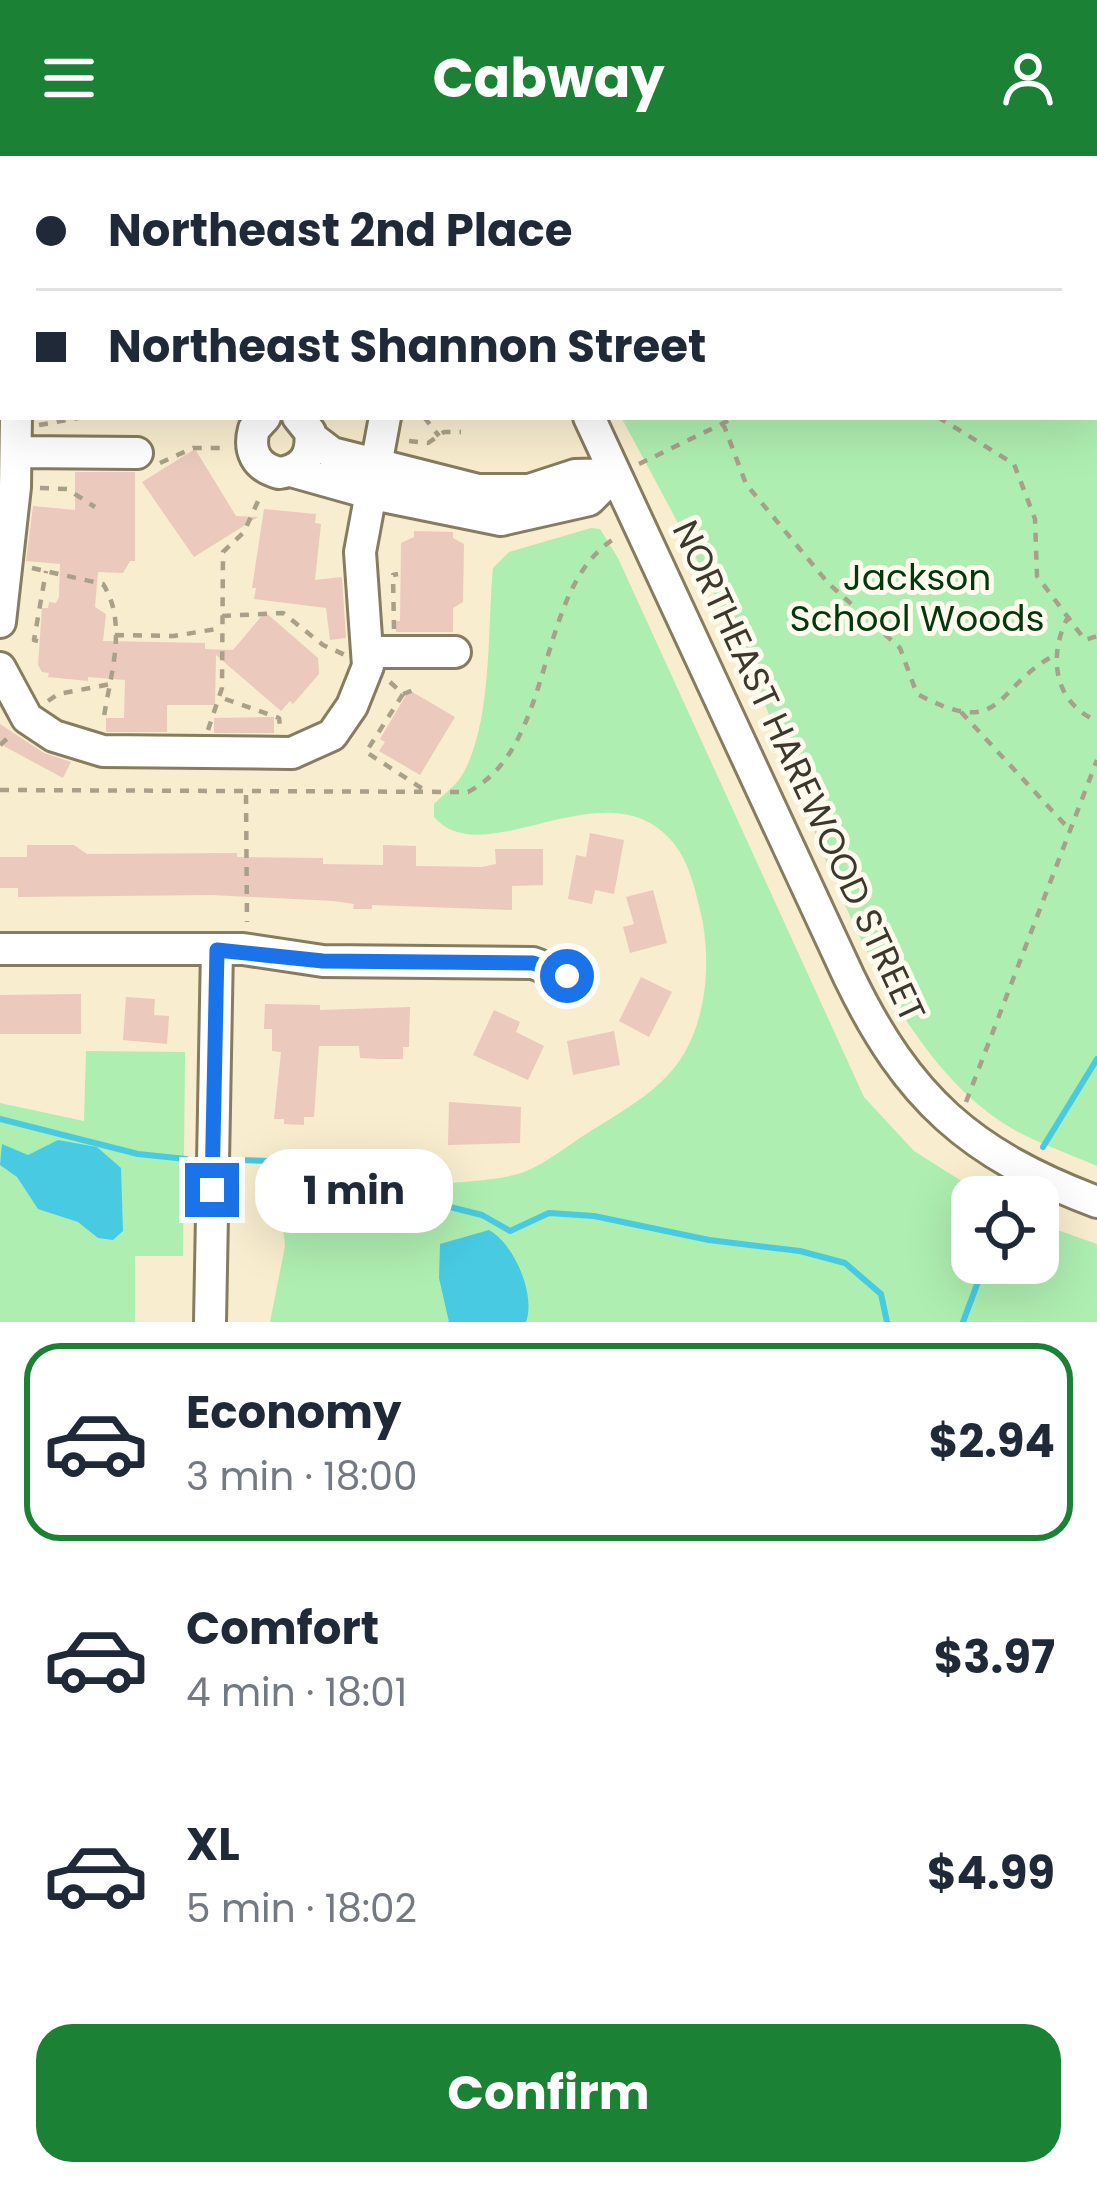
<!DOCTYPE html>
<meta charset="utf-8">
<style>
:root{--surface:#fff;--page:#f6f6f7;--text:#1f2937;--muted:#747a83;--line:#e0e1e3;--accent:#1a8135}
body{margin:0;font-family:Poppins,sans-serif;background:var(--page);color:var(--text);height:100vh;display:flex;flex-direction:column;font-size:45px;white-space:nowrap}
*{box-sizing:border-box;margin:0}
p{font-size:39px;color:var(--muted)}
.icon{flex:none;width:66px;height:66px;fill:none;stroke:currentColor;stroke-width:2;stroke-linecap:round;stroke-linejoin:round}
.map{position:relative;height:1166px;overflow:hidden}
.details{display:flex;flex-direction:column;background:var(--surface);flex:1}
.details>*{flex:none}
.banner{position:absolute;left:0px;top:0px;width:1098px;height:264px;box-shadow:0 12px 48px #0002;display:grid;align-content:center;height:264px;padding:0 36px;background:var(--surface)}
.fabs{position:absolute;left:951px;top:1020px;display:grid;gap:24px}
.fabs a{display:grid;place-items:center;width:108px;height:108px;border-radius:24px;background:var(--surface);box-shadow:0 12px 48px #0002;font-size:60px}
.end{position:absolute;width:54px;height:54px;margin:-27px;border:15px solid #1a73e8;background:#fff;box-shadow:0 0 0 6px #fff}
.from{border-radius:50%}
.bubble{position:absolute;height:84px;border-radius:36px;background:var(--surface);box-shadow:0 12px 48px #0002;font-size:39px;font-weight:700;line-height:84px;text-align:center}
.banner b{display:flex;align-items:center;gap:42px;height:114px;font-size:45px}
.banner b+b{border-top:3px solid var(--line)}
.banner i{width:30px;height:30px;background:var(--text)}
ul{padding:21px 0 0;list-style:none}
li{display:flex;align-items:center;gap:36px;height:198px;margin:0 24px 18px;padding:0 12px;border:6px solid transparent;border-radius:36px}
li div{flex:1}
li b{display:block;font-size:45px}
li em{font-style:normal;font-weight:700}
li.current{border-color:var(--accent)}
li>.icon{width:108px;height:108px;stroke-width:1.5}
.action{display:flex;gap:24px;margin-top:auto;padding:24px 36px}
.action a{flex:1;height:138px;border-radius:36px;background:var(--accent);color:#fff;font-size:48px;font-weight:700;line-height:138px;text-align:center}
header{display:flex;justify-content:space-between;align-items:center;height:156px;padding:0 36px;background:var(--accent);color:#fff;font-size:54px;font-weight:700}
.map>svg:first-child{display:block}
</style>
<header><svg class="icon" aria-label="menu" viewBox="0 0 24 24"><path d="M4 6h16M4 12h16M4 18h16"/></svg>Cabway<svg class="icon" aria-label="person" viewBox="0 0 24 24"><circle cx="12" cy="8" r="4"/><path d="M4 21q1-7 8-7t8 7"/></svg></header>
<div class="map">
<svg width="1097" height="1166" viewBox="0 0 1097 1166">
<rect width="100%" height="100%" fill="#f8edce"/>
<path fill="#aeeeb0" d="M1095,139H1097V1010C1070,998 1039,988 1013,973C874,893 812,653 750,513C711,427 666,344 621,261H1095Z
M591,372L600,373L618,402L864,941L914,995L987,1041H972V1107H1038V1067L1097,1088V1166H270L285,1090L277,1017L286,1003L299,996C331,1005 364,1019 396,1025C424,1030 498,1026 524,1016C545,1008 567,990 586,978C613,961 647,942 668,919C707,878 713,806 700,754C694,728 687,699 667,680C600,613 483,718 434,661V648C442,640 454,631 461,621C493,569 487,473 493,412L509,396Z
M86,895L185,896L183,1100H135V1166H0V947L84,965Z"/>
<path fill="#47cae2" d="M58,984L97,991L121,1012L123,1075L113,1084L98,1082L78,1066L38,1053L17,1021L0,1009L2,988L28,999Z
M489,1074C514,1088 536,1138 526,1166H449L439,1122L440,1088Z"/>
<g fill="none" stroke-linecap="round" stroke-linejoin="round">
<path stroke="#47cae2" stroke-width="6" d="M0,963L138,998L186,1003
M1043,991L1097,903
M237,1004L303,1006L352,1023L372,1039L401,1050L430,1046L482,1059L510,1075L549,1057L594,1060L709,1084L800,1095L845,1107L881,1138L887,1166
M963,1166L985,1107"/>
</g>
<path fill="#ebc9bc" d="M195,293L236,360L258,361L194,401L142,326Z
M75,316H135V405H130L123,417L98,416L95,451L106,458L103,485L205,487V493L233,494L265,456L318,502L319,518L293,548L290,545L281,555L216,499L215,549H167V576H106V562H124L125,524L88,521V525L48,521L49,517L42,516L38,509L42,452H48L49,446L56,447L59,441L60,408L26,405L33,350L75,354Z
M264,353L316,358L315,367L321,368L315,424L342,421L346,482L330,484L326,452L254,443L256,432H252Z
M414,375L453,376V382L464,388L463,446L453,452V476H396V465H400L401,387L414,381Z
M409,534L455,561L420,619L379,595L385,586L380,583Z
M274,561V577H214V562Z
M0,568L44,597L71,606L63,622L0,588Z
M590,677L624,684L614,738L595,734L592,748L568,743L576,699L586,701Z
M27,689H74L87,698L237,697V701L323,702V708L383,709V689L416,690V710L482,711L496,708L495,693H543V729L512,730V754L372,749V753H353L354,748L333,745L212,739L18,741V732H0V701H27Z
M653,734L667,787L630,797L623,771L634,768L626,741Z
M641,821L672,836L649,881L619,865Z
M81,838V878H0V839Z
M126,841L155,843L154,859L169,860L167,888L123,884Z
M265,848L320,849V854L410,851L409,891H403V903H379L360,902L359,890H319L314,961H304V969L284,968V963H274L281,896L272,895V873H264Z
M494,854L520,866L516,876L544,890L528,924L473,899Z
M614,875L620,909L573,919L567,885Z
M449,946L521,951L520,987L448,989Z"/>
<g fill="none" stroke-linecap="round" stroke-linejoin="round">
<g stroke="#867c5f" stroke-width="36">
<path id="minor" d="M507,0V3
M117,3H183
M365,3L384,0
M796,3L798,0
M0,102L3,92
M0,146L3,164
M265,261L254,273C248,295 256,311 279,317C303,314 313,299 310,276L298,261
M589,261L849,821C908,943 970,998 1097,1046
M311,281L332,297L478,334H529L575,319L615,318
M17,296L137,297
M291,315L373,338L501,364L589,344L615,318
M0,466L15,331L16,261
M368,496H455
M0,512L27,562L54,580L103,595L292,597L332,579L352,550L368,510L360,396L385,261
M0,793H243L323,805L533,807L567,820
M210,1166L217,793"/>
</g>
<path stroke="#a8a089" stroke-width="4.5" stroke-dasharray="9 9" stroke-linecap="butt" d="M28,0L31,3
M0,3L3,0
M245,3L246,0
M424,261L439,280
M938,261L1014,308L1035,363L1037,420L1085,484L1097,480
M723,267L746,328L828,427L900,492L917,538C1004,584 993,533 1053,500
M39,269L84,261
M409,285L428,287L444,276H461
M160,307L193,292H221
M639,308L736,261
M40,332L67,333L95,351
M32,412L103,428C129,469 109,522 103,567
M1069,459C1048,497 1052,546 1097,565
M222,460L283,457L323,489L345,499
M394,473L393,419L398,418
M115,479L174,480L222,472
M38,485L34,484L46,415
M390,526L403,538L366,596L429,637
M403,538L414,534
M225,543L279,562L280,570
M48,545L58,538L111,528
M961,556L1070,674
M208,574L222,532L223,396L244,376L259,343
M0,589L10,580
M0,634L468,636C559,589 533,427 619,380
M246,639L247,766
M966,946L1097,604"/>
<use href="#minor" stroke="#fff" stroke-width="30"/>
</g>
<g fill="none" stroke-linecap="round" stroke-linejoin="round">
<path stroke="#1a73e8" stroke-width="15" d="M212,1034L217,794L323,805L533,807L567,820"/>
</g>
<g text-anchor="middle" dominant-baseline="central" stroke-width="10" stroke-linejoin="round" paint-order="stroke">
<g font-size="36" fill="#03370c" stroke="#fffbee">
<text x="917" y="421">Jackson<tspan x="917" dy="41">School Woods</tspan></text>
</g>
<g font-size="36" fill="#3c382c" stroke="#fffbee">
<text transform="translate(799 615) rotate(65)">NORTHEAST HAREWOOD STREET</text>
</g>
</g>
</svg>
<div class="fabs">
<a><svg class="icon" aria-label="locate" viewBox="0 0 24 24"><circle cx="12" cy="12" r="6"/><path d="M12 2v4M12 18v4M2 12h4M18 12h4"/></svg></a>
</div>
<i class="end from" style="left:567px;top:820px"></i>
<i class="end" style="left:212px;top:1034px"></i>
<div class="bubble" style="left:255px;top:993px;width:198px">1 min</div>
<div class="banner">
<b><i class="from"></i>Northeast 2nd Place</b>
<b><i></i>Northeast Shannon Street</b>
</div>
</div>
<section class="details">
<ul>
<li class="current"><svg class="icon" aria-label="car" viewBox="0 0 24 24"><path d="M5 17H2v-5l4-1 3-4h7l3 4 3 1v5h-3M9 17h6M6 11h13"/><circle cx="7" cy="17" r="2"/><circle cx="17" cy="17" r="2"/></svg><div><b>Economy</b><p>3 min · 18:00</p></div><em>$2.94</em></li>
<li><svg class="icon" aria-label="car" viewBox="0 0 24 24"><path d="M5 17H2v-5l4-1 3-4h7l3 4 3 1v5h-3M9 17h6M6 11h13"/><circle cx="7" cy="17" r="2"/><circle cx="17" cy="17" r="2"/></svg><div><b>Comfort</b><p>4 min · 18:01</p></div><em>$3.97</em></li>
<li><svg class="icon" aria-label="car" viewBox="0 0 24 24"><path d="M5 17H2v-5l4-1 3-4h7l3 4 3 1v5h-3M9 17h6M6 11h13"/><circle cx="7" cy="17" r="2"/><circle cx="17" cy="17" r="2"/></svg><div><b>XL</b><p>5 min · 18:02</p></div><em>$4.99</em></li>
</ul>
<div class="action"><a>Confirm</a></div>
</section>
